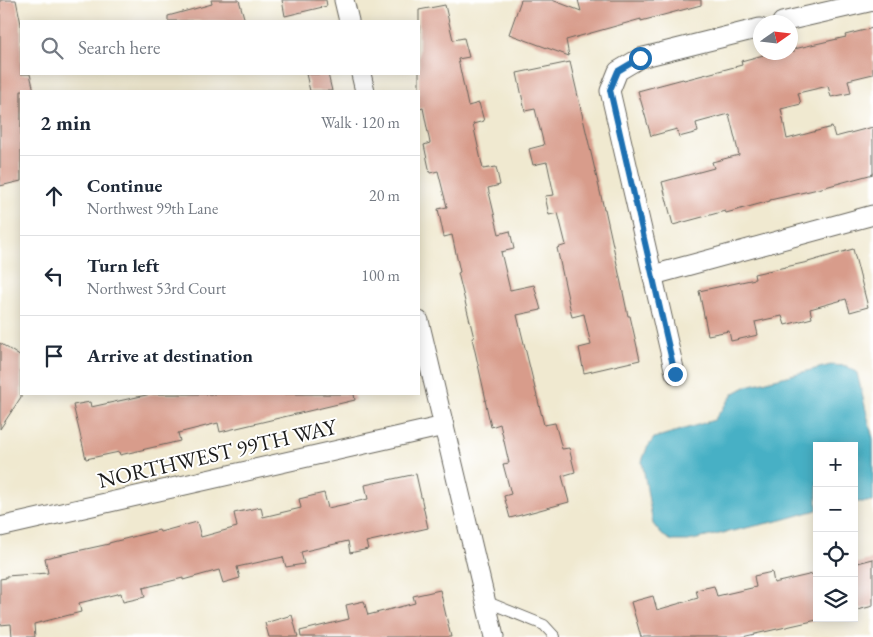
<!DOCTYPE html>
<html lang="en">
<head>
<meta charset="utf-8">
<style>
	body { margin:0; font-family:"EB Garamond",serif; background:#f6f6f7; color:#1f2937 }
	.controls { position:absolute; right:15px; bottom:15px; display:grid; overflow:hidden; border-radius:0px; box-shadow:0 2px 12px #0003 }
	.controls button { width:45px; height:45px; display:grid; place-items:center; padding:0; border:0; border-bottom:1px solid #e0e1e3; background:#fff; color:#1f2937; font:25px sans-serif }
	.compass { position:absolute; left:753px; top:15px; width:45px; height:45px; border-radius:50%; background:#fff; box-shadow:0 2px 12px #0003; rotate:76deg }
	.stop { position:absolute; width:15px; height:15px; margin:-11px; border:4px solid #1f6fb2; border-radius:50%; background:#fff }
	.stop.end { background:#1f6fb2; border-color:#fff; box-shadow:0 1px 5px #0008 }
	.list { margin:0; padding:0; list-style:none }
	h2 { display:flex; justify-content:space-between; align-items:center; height:65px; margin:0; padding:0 20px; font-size:21px }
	h2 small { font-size:16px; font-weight:400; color:#747a83 }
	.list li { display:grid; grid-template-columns:32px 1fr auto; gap:15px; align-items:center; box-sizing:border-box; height:80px; padding:0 20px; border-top:1px solid #e0e1e3 }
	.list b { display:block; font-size:19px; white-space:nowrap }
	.list p { margin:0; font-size:16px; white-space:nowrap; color:#747a83 }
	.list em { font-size:16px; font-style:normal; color:#747a83 }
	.icon { flex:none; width:28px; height:28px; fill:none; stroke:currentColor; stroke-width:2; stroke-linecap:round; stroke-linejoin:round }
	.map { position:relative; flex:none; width:873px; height:637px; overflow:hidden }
	.search { position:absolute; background:#fff; box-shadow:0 2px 12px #0003; left:20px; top:20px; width:400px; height:55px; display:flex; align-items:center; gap:12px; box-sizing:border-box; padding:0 18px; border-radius:0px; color:#747a83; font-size:19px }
	.panel { position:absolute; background:#fff; box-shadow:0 2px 12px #0003; left:20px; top:90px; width:400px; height:305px; border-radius:0px }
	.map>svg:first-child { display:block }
	.water { fill:#46b0c5; stroke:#316670 }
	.building { fill:#d89c8b }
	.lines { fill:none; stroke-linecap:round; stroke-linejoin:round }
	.service-casing { stroke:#66645b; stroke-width:12 }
	.minor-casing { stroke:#66645b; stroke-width:21 }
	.service { stroke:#fff; stroke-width:10 }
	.minor { stroke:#fff; stroke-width:19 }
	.route { stroke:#1f6fb2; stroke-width:6 }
	.labels { text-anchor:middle; stroke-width:4; stroke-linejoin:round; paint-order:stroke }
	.street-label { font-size:22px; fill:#1c1c1c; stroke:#fff }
</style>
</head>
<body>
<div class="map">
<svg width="873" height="637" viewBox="0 0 873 637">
	<rect width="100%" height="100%" fill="#fff"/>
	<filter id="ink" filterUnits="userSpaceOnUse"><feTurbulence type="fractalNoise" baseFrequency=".02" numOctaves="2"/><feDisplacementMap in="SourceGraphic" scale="10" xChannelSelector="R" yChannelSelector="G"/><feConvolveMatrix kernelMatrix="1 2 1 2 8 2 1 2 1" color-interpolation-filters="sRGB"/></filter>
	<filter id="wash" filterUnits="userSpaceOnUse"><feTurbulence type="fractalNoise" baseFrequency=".0096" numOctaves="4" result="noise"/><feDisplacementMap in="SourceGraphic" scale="20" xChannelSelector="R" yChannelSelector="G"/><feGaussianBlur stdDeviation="1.12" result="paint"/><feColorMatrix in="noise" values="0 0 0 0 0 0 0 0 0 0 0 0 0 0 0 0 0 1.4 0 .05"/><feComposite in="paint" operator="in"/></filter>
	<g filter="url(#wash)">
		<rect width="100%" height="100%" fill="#f0e9d0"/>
		<path class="water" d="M 831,365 L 847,366 L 857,373 L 873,439 L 873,502 L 854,502 L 854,446 L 817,446 L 817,510 L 782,520 L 688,541 L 672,541 L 662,535 L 653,524 L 642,461 L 647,448 L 654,438 L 714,420 L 734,393 L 747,386 Z"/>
		<g id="blocks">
			<g class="building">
				<path d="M 0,0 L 16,0 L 21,24 L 21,74 L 30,74 L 34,91 L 21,91 L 21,181 L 0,186 Z"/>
				<path d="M 211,0 L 239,0 L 245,21 L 168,21 L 168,16 L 212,4 Z"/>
				<path d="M 282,0 L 326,0 L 327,6 L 285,16 Z"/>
				<path d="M 521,0 L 552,0 L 581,11 L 578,0 L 701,0 L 701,5 L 641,21 L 641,19 L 566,40 L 569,56 L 509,34 Z"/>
				<path d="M 445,5 L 453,40 L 464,38 L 469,57 L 458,59 L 468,106 L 479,103 L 484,121 L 473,124 L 483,169 L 496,167 L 500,185 L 488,188 L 499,234 L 510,231 L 514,249 L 501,252 L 510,290 L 534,285 L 541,310 L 517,315 L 544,425 L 555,423 L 562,449 L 569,448 L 575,472 L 562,476 L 569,502 L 510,518 L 504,496 L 511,494 L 503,464 L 509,463 L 500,424 L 491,427 L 485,400 L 486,400 L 472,338 L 474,338 L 458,273 L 460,272 L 452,235 L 444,237 L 438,209 L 447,207 L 438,171 L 430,173 L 424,145 L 430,143 L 423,108 L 419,109 L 419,10 Z"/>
				<path d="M 873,28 L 873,74 L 848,80 L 851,93 L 831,97 L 828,86 L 798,93 L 801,104 L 781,109 L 787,139 L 832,127 L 835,137 L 873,127 L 873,174 L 818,189 L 770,200 L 770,201 L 726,213 L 725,211 L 673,225 L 662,182 L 714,168 L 712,162 L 739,155 L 729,114 L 696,123 L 698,132 L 679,137 L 677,129 L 651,136 L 638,91 L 683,79 L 684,80 L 742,65 L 741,61 L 775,52 L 794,52 L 794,49 L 846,37 L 845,35 Z"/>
				<path d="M 570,62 L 604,209 L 605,209 L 614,250 L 628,316 L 630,316 L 640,360 L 584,373 L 579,348 L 591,345 L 584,314 L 572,317 L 557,248 L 566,245 L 558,213 L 549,215 L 545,196 L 554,195 L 547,162 L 533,165 L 529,149 L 544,145 L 535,109 L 525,111 L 517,73 Z"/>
				<path d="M 306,74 L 328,74 L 332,91 L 310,91 Z"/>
				<path d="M 853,249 L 868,307 L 850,312 L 846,299 L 810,309 L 812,318 L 785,325 L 782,316 L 755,322 L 758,335 L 731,341 L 729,331 L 708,335 L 699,291 L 755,279 L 754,274 L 808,262 Z"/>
				<path d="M 0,343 L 21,357 L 21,397 L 0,429 Z"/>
				<path d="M 151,394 L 354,394 L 355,400 L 220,432 L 218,423 L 178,433 L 180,441 L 120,455 L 119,452 L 86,459 L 73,405 L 90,402 L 91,407 Z"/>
				<path d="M 416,474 L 428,528 L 366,542 L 368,549 L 350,553 L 348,541 L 301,552 L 304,564 L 286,567 L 283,557 L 237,567 L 240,578 L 223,583 L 219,570 L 183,580 L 183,578 L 143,588 L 145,597 L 123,602 L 121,593 L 79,603 L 81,612 L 34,624 L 35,637 L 12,637 L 11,624 L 0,625 L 0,579 L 6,578 L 6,576 L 48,573 L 45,558 L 109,544 L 109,543 L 159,530 L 160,532 L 197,522 L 201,537 L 237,527 L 234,513 L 261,507 L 263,517 L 301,508 L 299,499 L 324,493 L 328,508 L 368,499 L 365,485 Z"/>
				<path d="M 873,559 L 873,606 L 854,611 L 854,564 Z"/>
				<path d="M 772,572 L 774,583 L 817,573 L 817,620 L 742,637 L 641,637 L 631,602 L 653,596 L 657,610 L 698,598 L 696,590 L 714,586 L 717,596 L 756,587 L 754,576 Z"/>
				<path d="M 440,590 L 451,637 L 301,637 L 300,631 L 349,619 L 346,605 L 364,601 L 368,615 L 415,603 L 413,596 Z"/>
				<path d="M 292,615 L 298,637 L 269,637 L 265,623 Z"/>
			</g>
		</g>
	</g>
	<g filter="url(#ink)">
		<use href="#blocks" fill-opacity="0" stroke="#66645b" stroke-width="1"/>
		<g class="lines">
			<g class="service-casing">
				<path id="service" d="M 485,601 L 544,625 L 555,637"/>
			</g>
			<g class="minor-casing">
				<g id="minor">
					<path d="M 344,0 L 349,21"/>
					<path d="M 782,22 L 873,1"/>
					<path d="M 361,74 L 365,91"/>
					<path d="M 653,275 L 873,215"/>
					<path d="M 419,321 L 494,637"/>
					<path d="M 675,373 L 610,91 L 618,71 L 640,58 L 760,28"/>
					<path d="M 0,527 L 444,426"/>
				</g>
			</g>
			<use href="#service" class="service"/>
			<use href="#minor" class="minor"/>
		</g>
	</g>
	<g class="lines" filter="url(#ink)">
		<path class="route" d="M 640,58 L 618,71 L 610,90 L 675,374"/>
	</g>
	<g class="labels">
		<g class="street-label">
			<text transform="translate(217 453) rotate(-13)" y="8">NORTHWEST 99TH WAY</text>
		</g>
	</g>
</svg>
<div class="controls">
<button>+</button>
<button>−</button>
<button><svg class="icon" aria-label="locate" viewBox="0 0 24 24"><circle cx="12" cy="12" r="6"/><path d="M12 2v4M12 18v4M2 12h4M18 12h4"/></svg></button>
<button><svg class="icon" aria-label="layers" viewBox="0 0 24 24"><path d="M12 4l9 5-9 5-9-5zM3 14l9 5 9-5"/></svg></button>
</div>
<svg class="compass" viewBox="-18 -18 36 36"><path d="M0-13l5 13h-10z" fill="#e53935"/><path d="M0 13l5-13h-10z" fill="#747a83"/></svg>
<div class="stop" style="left:640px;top:58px"></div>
<div class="stop end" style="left:675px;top:374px"></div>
<div class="search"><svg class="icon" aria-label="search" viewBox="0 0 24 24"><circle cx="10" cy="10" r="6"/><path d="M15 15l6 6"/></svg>Search here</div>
<section class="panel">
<h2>2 min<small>Walk · 120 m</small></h2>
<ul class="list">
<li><svg class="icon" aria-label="ahead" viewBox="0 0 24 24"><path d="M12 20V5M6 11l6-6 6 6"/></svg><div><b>Continue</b><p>Northwest 99th Lane</p></div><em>20 m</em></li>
<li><svg class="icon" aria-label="left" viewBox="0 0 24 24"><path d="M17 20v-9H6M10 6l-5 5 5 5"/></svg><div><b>Turn left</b><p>Northwest 53rd Court</p></div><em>100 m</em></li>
<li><svg class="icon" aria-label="arrive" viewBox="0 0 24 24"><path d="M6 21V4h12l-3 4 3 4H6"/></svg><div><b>Arrive at destination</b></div></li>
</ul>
</section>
</div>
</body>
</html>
